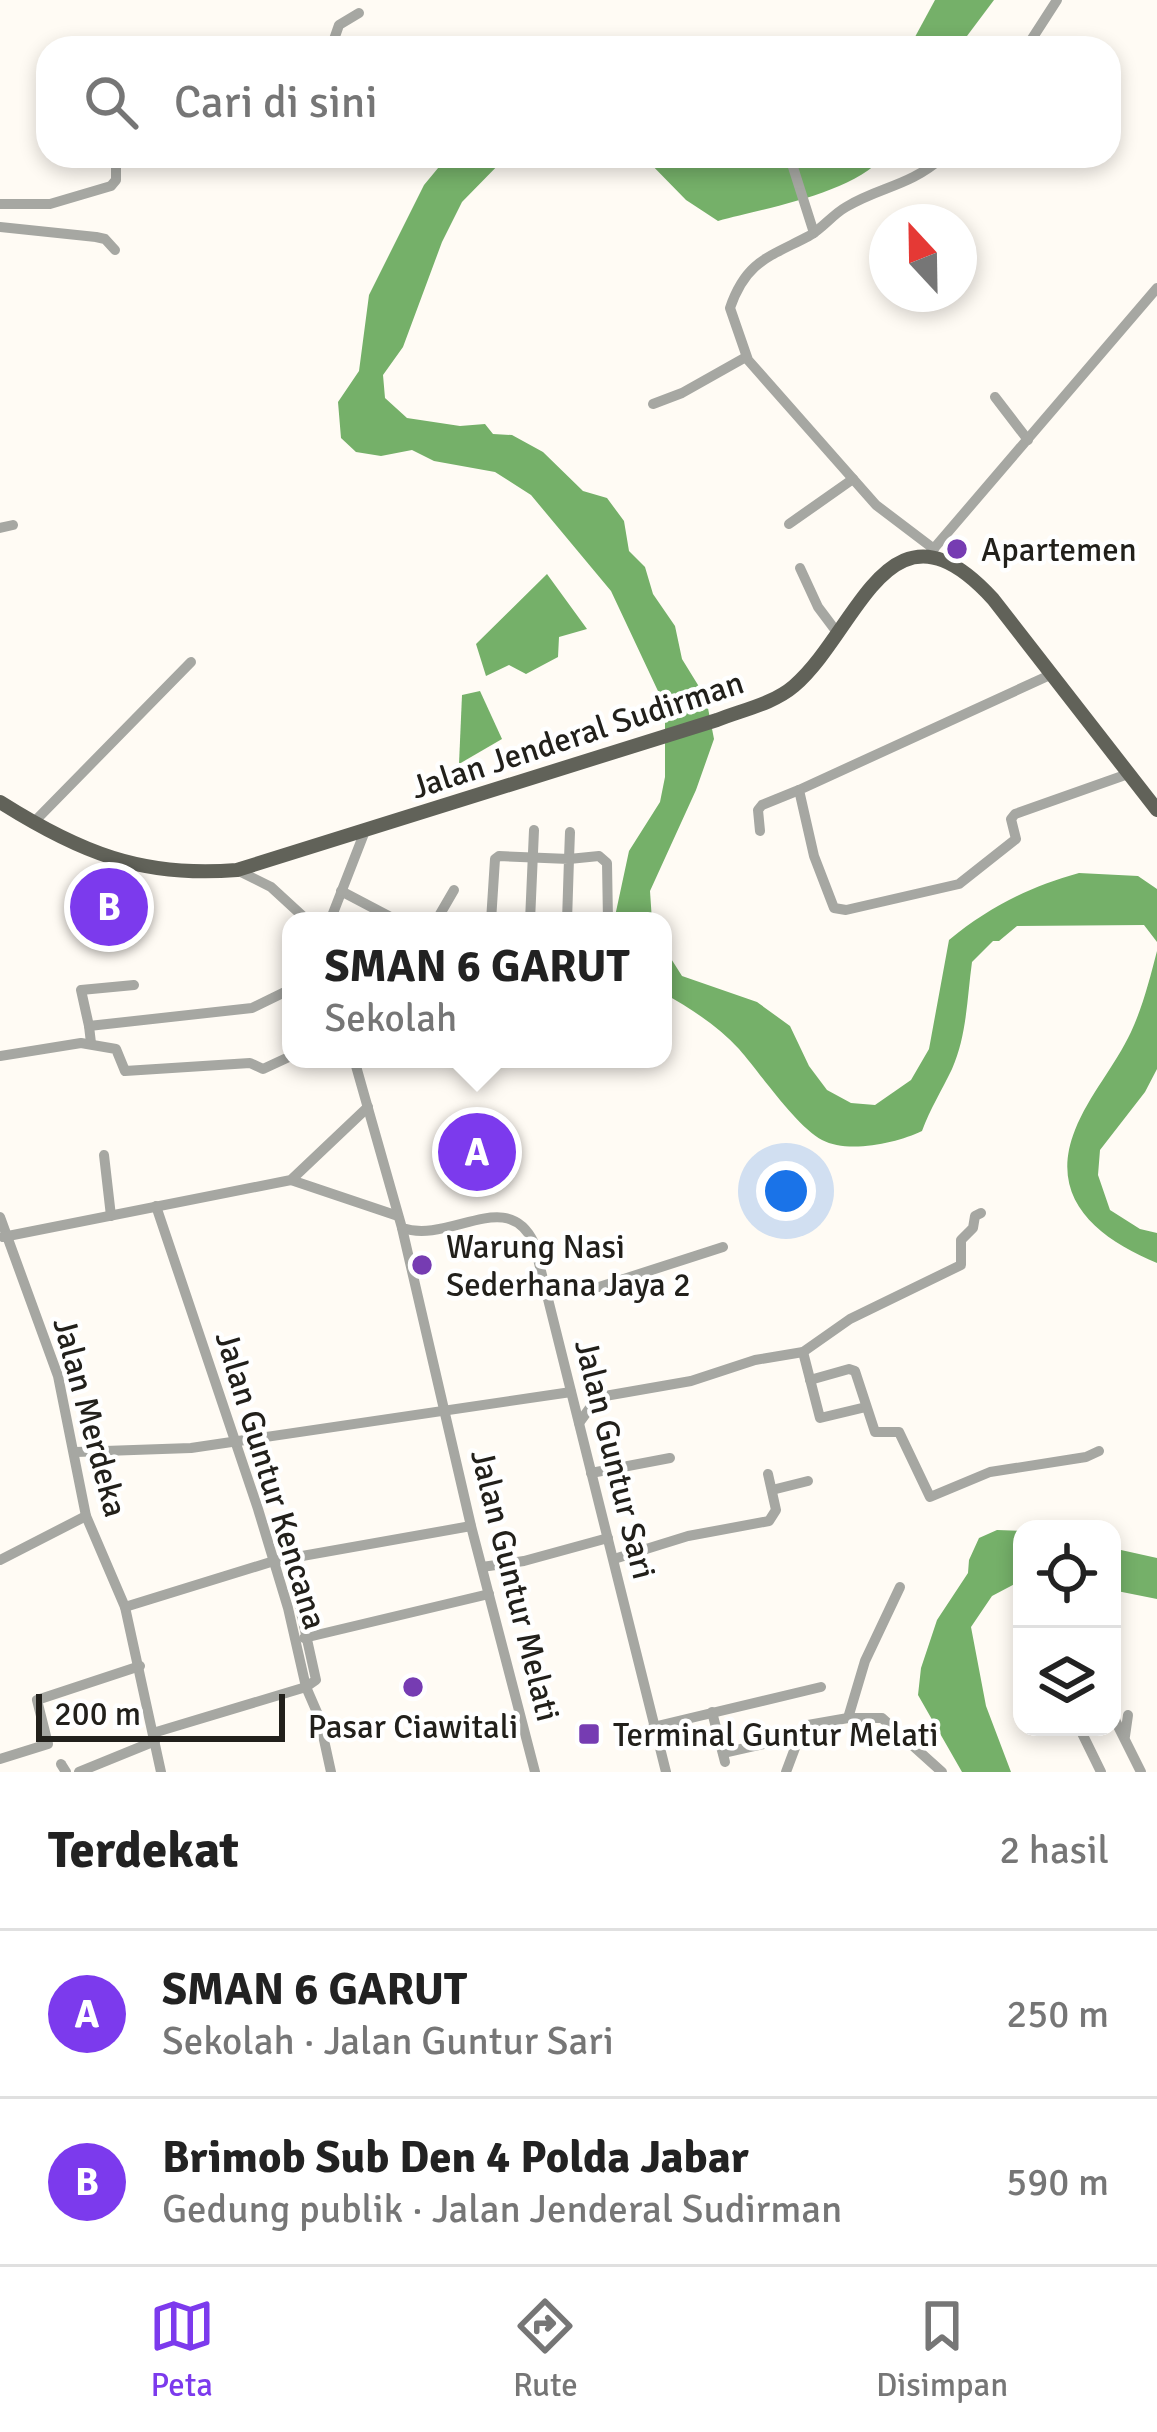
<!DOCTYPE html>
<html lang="id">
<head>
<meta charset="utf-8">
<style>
	body { margin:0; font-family:Signika,sans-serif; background:#f6f6f6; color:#222 }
	.controls { position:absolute; right:36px; bottom:36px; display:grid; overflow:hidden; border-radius:24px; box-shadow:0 6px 18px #0003 }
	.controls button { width:108px; height:108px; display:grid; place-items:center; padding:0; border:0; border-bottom:3px solid #e0e0e0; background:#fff; color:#222; font:60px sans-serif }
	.compass { position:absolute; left:869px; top:204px; width:108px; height:108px; border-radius:50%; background:#fff; box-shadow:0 6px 18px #0003; rotate:338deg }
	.scale { position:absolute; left:36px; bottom:30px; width:249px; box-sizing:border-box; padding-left:12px; border:6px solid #22201b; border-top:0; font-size:33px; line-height:42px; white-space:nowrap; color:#22201b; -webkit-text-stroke:9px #fff; paint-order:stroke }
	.you { position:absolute; left:786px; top:1191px; width:42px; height:42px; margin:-30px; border:9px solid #fff; border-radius:50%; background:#1a73e8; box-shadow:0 0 0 18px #1a73e833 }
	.badge { display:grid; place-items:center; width:78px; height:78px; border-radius:50%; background:#7c3aed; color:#fff; font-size:39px; font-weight:700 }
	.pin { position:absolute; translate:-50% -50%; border:6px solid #fff; box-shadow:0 3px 12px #0006 }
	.popup { position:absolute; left:282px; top:912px; width:390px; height:156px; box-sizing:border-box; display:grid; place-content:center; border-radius:24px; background:#fff; filter:drop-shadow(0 3px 9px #0005); font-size:39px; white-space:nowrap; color:#767676 }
	.popup b { font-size:45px; color:#222 }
	.popup::after { content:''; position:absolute; left:50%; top:100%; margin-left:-24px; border:24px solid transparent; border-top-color:#fff }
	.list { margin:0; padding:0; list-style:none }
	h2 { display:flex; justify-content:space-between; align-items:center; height:156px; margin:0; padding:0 48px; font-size:51px }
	h2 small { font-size:39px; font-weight:400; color:#767676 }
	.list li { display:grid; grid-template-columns:78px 1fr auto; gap:36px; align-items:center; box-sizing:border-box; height:168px; padding:0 48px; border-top:3px solid #e0e0e0 }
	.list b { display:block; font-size:45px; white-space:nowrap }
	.list p { margin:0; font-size:39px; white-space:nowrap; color:#767676 }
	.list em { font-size:39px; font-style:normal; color:#767676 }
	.icon { flex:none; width:66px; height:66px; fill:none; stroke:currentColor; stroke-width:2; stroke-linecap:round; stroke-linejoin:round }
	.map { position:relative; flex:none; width:1157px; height:1772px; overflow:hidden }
	.search { position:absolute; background:#fff; box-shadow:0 6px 18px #0003; left:36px; right:36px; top:36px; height:132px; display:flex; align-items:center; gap:30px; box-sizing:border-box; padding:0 42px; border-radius:36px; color:#767676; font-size:45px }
	.sheet { height:492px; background:#fff }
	nav { display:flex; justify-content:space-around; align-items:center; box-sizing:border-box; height:168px; border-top:3px solid #e0e0e0; background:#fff; font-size:33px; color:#767676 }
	nav a { display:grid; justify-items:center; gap:6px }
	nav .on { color:#7c3aed }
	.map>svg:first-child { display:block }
	.water { fill:#75b069 }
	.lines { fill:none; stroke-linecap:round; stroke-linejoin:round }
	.minor { stroke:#a6a7a2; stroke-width:10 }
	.major { stroke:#616259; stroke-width:14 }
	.poi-dot { fill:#763cb2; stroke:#fff; stroke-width:4.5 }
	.labels { text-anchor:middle; stroke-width:9; stroke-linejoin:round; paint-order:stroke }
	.poi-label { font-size:33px; fill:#22201b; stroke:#fff; text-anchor:start }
	.street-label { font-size:33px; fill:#22201b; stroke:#fff }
</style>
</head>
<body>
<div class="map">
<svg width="1157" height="1772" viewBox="0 0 1157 1772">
	<rect width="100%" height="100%" fill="#fffbf4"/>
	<g class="water">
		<path d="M 935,0 L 994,0 L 958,48 L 909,48 Z"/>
		<path d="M 448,156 L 507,156 L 462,202 L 442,242 L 403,347 L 383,375 L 385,398 L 407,418 L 460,426 L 485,424 L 493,434 L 512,435 L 543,452 L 583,491 L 607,498 L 624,521 L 629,551 L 645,567 L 653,594 L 675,626 L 682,659 L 706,698 L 714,739 L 696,790 L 650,891 L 652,921 L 614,921 L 629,851 L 660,802 L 665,777 L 665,706 L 611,591 L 531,495 L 495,472 L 434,461 L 412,450 L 381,456 L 356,452 L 341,438 L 338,402 L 359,371 L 369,295 L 424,185 Z"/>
		<path d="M 643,156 L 765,156 L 792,164 L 817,156 L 884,156 C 852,194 765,208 718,221 L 686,200 Z"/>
		<path d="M 547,574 L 587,629 L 559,637 L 558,657 L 526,674 L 509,665 L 486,676 L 476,644 Z"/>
		<path d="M 480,691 L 502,739 L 459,764 L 462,695 Z"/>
		<path d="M 1079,873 L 1138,876 L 1157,889 L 1157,942 L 1144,925 L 1017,926 L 999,941 L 993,941 L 972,962 C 967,998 967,1035 952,1069 C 942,1090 930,1109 922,1131 C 897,1143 848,1154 822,1140 C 796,1126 760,1073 739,1049 C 718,1026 690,1008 663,993 L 663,946 L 682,976 L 757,1002 L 790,1026 L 809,1066 L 827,1090 L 851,1103 L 875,1105 L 911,1080 L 929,1049 L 949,940 C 989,907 1029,887 1079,873 Z"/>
		<path d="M 1157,951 L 1157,1069 L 1145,1092 L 1100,1150 L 1098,1175 L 1110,1210 L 1140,1229 L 1157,1233 L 1157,1263 C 1100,1239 1047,1200 1075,1130 C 1089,1095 1115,1066 1131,1032 C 1143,1006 1150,978 1157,951 Z"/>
		<path d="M 997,1530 L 1022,1531 L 1022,1580 L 992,1596 L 971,1627 L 986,1706 L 1011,1772 L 962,1772 L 918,1695 L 921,1668 L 937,1620 L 968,1573 L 969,1560 L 979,1538 Z"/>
		<path d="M 1112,1548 L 1157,1558 L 1157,1599 L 1112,1590 Z"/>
	</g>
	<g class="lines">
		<g class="minor">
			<path d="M 331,48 L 339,25 L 359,13"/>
			<path d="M 1026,48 L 1057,0"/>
			<path d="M 792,164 L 814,233"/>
			<path d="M 0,204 L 50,204 L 111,186 L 116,180 L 116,156"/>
			<path d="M 0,227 L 96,237 L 105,239 L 115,250"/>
			<path d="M 995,397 L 1028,440"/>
			<path d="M 653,404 L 682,393 L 746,357"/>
			<path d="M 789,524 L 853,479"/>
			<path d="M 0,528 L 13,525"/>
			<path d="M 934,549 L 876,505 L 748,360 L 730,308 C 746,261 769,257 809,236 C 823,228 832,215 846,207 C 881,186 909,187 944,156"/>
			<path d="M 930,553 L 1157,288"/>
			<path d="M 800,568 L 818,607 L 836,631"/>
			<path d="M 1050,675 L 799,790 L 814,856 L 834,908 L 846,910 L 959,884 L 1016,839 L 1011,819 L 1015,814 L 1128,774"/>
			<path d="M 34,822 L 191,662"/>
			<path d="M 760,831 L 758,810 L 762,805 L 799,790"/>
			<path d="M 570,832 L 569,859 L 599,856 L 607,863 L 608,921"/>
			<path d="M 237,870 L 271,887 L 308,921"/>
			<path d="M 341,891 L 398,921"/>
			<path d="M 330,921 L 365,831"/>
			<path d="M 436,921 L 454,890"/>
			<path d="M 491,921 L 495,859 L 499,856 L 569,859 L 567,921"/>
			<path d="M 530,921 L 534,830"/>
			<path d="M 89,1026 L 81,990 L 134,985"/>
			<path d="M 91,1043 L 89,1026 L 252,1008 L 291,989"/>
			<path d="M 0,1056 L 81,1043 L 116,1049 L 125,1071 L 250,1063 L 263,1069 L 291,1056"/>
			<path d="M 354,1059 L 402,1228 C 451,1244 507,1186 534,1243 L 666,1772"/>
			<path d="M 104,1155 L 111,1216"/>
			<path d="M 291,1180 L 398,1216"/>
			<path d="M 156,1206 L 258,1509 L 288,1608 L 306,1687 L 319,1717 L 331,1772"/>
			<path d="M 0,1217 L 58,1376 L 86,1516 L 125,1607 L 161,1772"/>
			<path d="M 402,1228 L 471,1526 L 535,1772"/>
			<path d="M 3,1237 L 291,1180 L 368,1107"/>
			<path d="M 547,1290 L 599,1287 L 723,1247"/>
			<path d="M 803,1352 L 820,1418 L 866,1407"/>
			<path d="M 810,1380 L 849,1369 L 855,1371 L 875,1432 L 899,1432 L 930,1497 L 990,1472 L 1086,1457 L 1099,1451"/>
			<path d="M 579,1423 L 592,1405 L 605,1396 L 691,1381 L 755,1360 L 803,1352 L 850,1319 L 961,1265 L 961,1240 L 973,1228 L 975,1216 L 981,1213"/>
			<path d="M 76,1452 L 191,1448 L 571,1392"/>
			<path d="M 591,1473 L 670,1458"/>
			<path d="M 772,1490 L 808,1481"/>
			<path d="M 614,1559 L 688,1536 L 769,1521 L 776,1510 L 768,1474"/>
			<path d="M 0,1560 L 86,1516"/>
			<path d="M 482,1567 L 524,1561 L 608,1538"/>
			<path d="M 125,1607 L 274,1561 L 471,1526"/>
			<path d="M 304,1638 L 489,1594"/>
			<path d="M 712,1712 L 725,1762"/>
			<path d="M 1112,1714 L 1141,1772"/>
			<path d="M 848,1718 L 865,1661 L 900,1587"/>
			<path d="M 653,1727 L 821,1687"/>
			<path d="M 1079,1727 L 1101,1772"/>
			<path d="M 153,1733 L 306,1687 L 316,1680 L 289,1558"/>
			<path d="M 1125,1736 L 1128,1715"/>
			<path d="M 723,1753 L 773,1742 L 796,1745"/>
			<path d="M 0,1759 L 48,1744 L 37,1700 L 140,1666"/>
			<path d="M 61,1764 L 66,1772"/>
			<path d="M 79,1772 L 155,1741"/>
			<path d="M 786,1772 L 801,1732 L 808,1725 L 848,1718 L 882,1718 L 942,1772"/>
		</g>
		<path class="major" d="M 0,802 C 79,852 142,878 237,870 L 717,720 C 742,710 773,704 794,686 C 859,630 889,485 993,599 L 1157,810"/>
	</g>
	<g class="poi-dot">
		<circle cx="957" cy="549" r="12"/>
		<circle cx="422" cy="1265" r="12"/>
		<circle cx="413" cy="1687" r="12"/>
		<rect x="577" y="1722" width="24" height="24" rx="6"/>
	</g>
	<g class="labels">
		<g class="poi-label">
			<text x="981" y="561">Apartemen</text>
			<text x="446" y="1258">Warung Nasi<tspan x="446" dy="38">Sederhana Jaya 2</tspan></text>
			<text x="413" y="1738" text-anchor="middle">Pasar Ciawitali</text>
			<text x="613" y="1746">Terminal Guntur Melati</text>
		</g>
		<g class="street-label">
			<text transform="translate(577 734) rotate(-18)" y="12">Jalan Jenderal Sudirman</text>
			<text transform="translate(91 1417) rotate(75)" y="12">Jalan Merdeka</text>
			<text transform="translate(616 1459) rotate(76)" y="12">Jalan Guntur Sari</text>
			<text transform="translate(272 1480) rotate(73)" y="12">Jalan Guntur Kencana</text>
			<text transform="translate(516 1585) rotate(76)" y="12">Jalan Guntur Melati</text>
		</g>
	</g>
</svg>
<div class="controls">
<button><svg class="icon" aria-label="locate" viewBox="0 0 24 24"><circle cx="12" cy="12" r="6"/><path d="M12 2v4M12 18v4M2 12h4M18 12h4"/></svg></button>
<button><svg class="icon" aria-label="layers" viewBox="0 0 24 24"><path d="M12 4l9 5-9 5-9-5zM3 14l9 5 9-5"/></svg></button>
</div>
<svg class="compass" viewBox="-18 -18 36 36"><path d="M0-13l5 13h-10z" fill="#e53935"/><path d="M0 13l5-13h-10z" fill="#767676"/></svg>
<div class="scale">200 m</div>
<div class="you"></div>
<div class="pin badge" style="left:477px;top:1152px">A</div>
<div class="popup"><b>SMAN 6 GARUT</b>Sekolah</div>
<div class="pin badge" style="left:109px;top:907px">B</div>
<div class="search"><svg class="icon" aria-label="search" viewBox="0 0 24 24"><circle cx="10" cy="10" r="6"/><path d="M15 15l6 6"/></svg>Cari di sini</div>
</div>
<section class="sheet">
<h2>Terdekat<small>2 hasil</small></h2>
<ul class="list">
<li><span class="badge">A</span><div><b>SMAN 6 GARUT</b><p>Sekolah · Jalan Guntur Sari</p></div><em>250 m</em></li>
<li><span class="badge">B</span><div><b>Brimob Sub Den 4 Polda Jabar</b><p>Gedung publik · Jalan Jenderal Sudirman</p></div><em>590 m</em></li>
</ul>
</section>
<nav>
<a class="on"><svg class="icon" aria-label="map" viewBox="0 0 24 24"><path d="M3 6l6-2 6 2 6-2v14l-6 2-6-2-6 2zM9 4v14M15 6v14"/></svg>Peta</a>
<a><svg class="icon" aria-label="directions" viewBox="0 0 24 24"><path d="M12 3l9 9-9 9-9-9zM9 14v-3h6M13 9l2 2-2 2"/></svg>Rute</a>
<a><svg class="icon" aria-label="saved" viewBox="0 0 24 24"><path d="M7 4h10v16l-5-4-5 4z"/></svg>Disimpan</a>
</nav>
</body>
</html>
